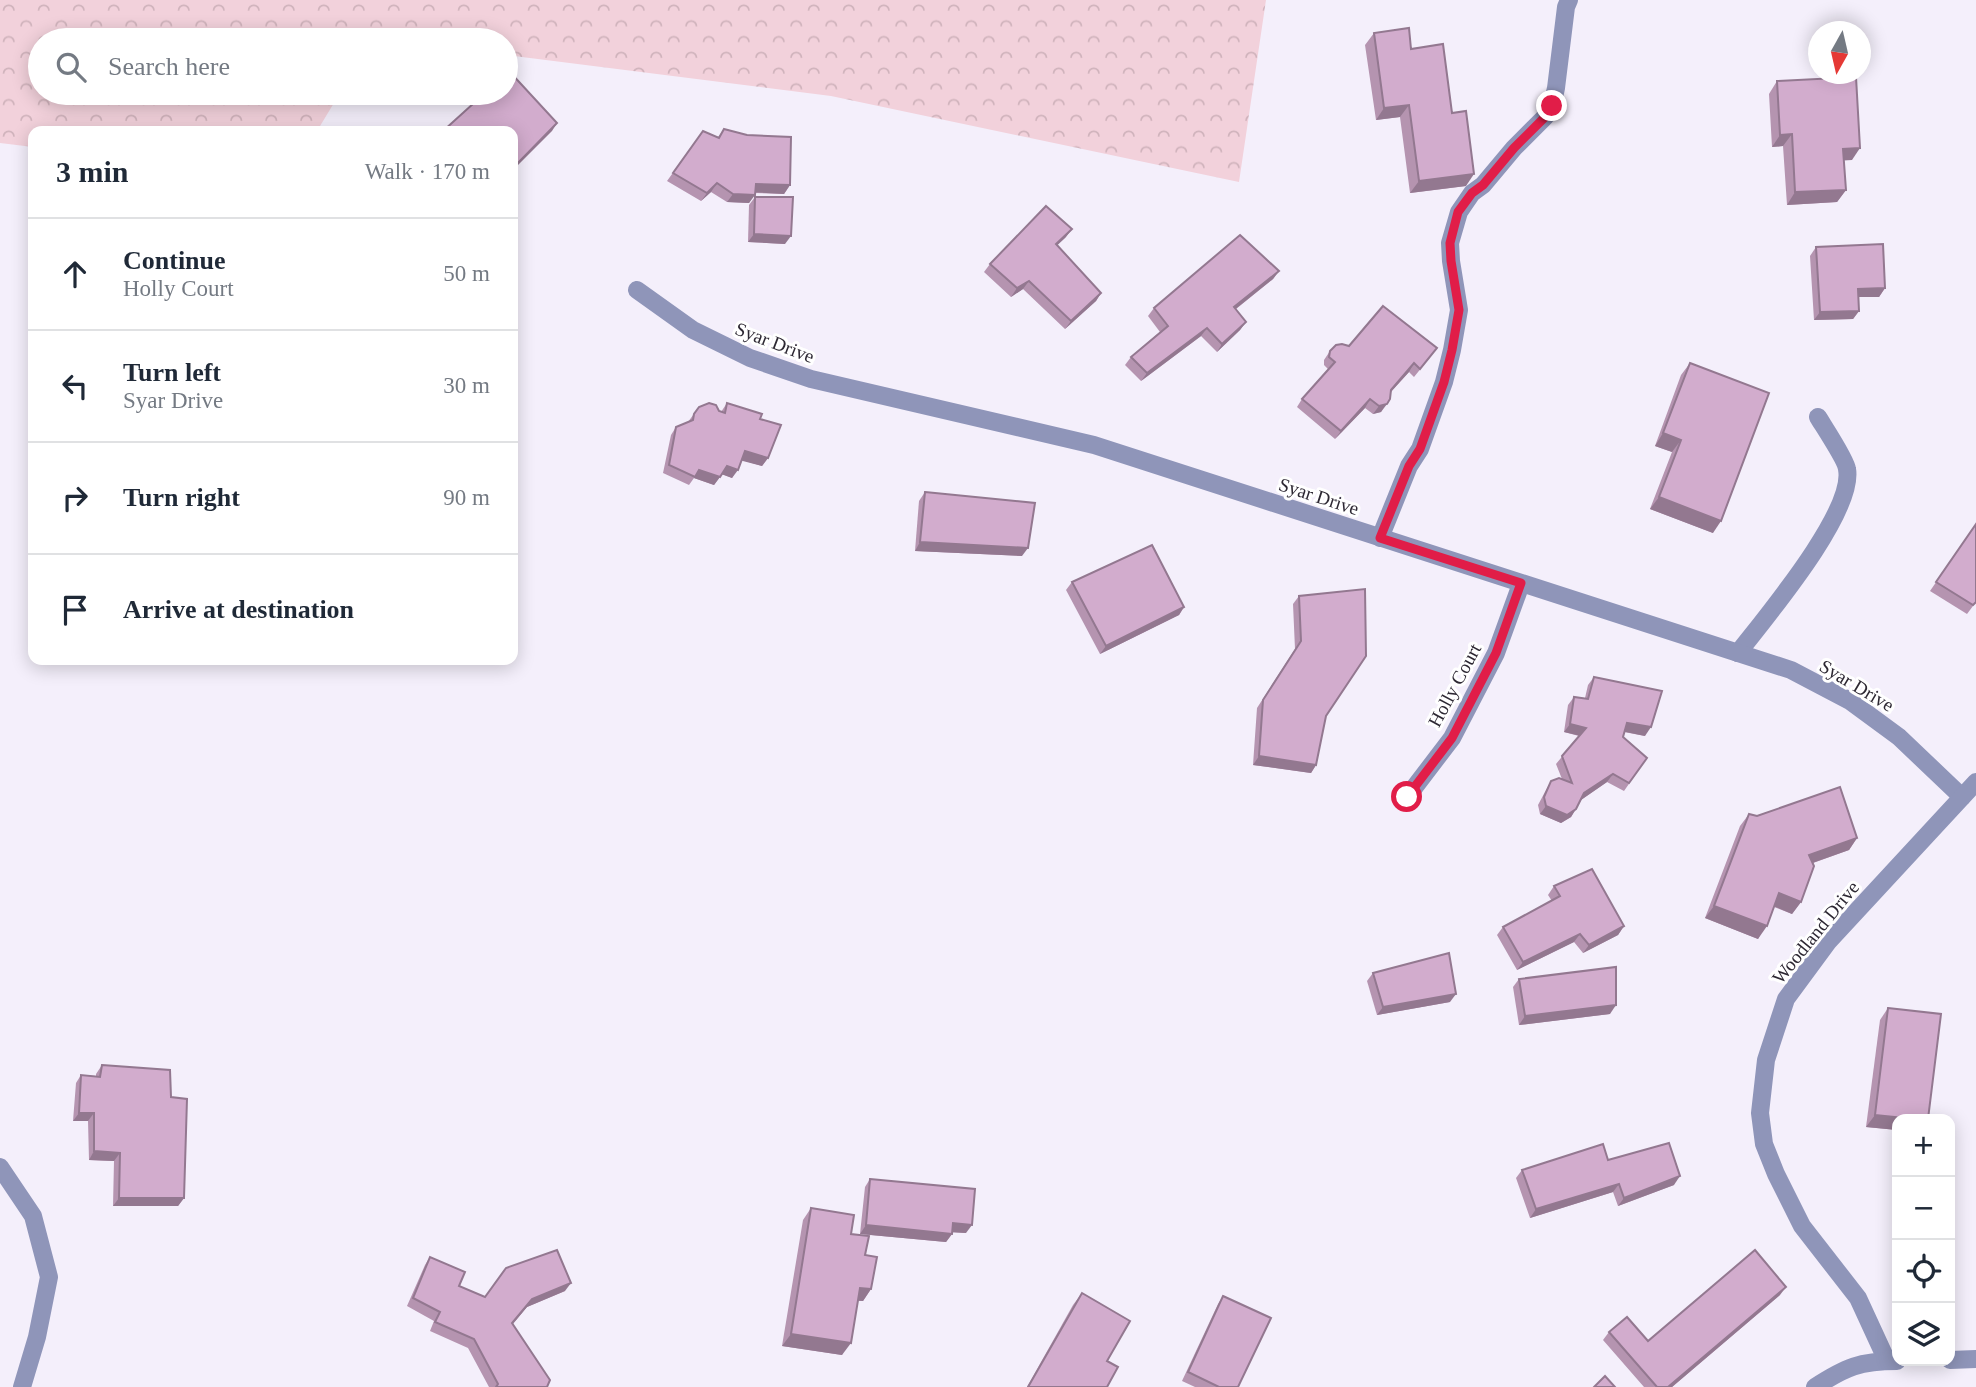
<!DOCTYPE html>
<html lang="en">
<head>
<meta charset="utf-8">
<style>
	body { margin:0; font-family:"Times New Roman",serif; background:#f6f6f7; color:#1f2937 }
	.controls { position:absolute; right:21px; bottom:21px; display:grid; overflow:hidden; border-radius:14px; box-shadow:0 4px 18px #0003 }
	.controls button { width:63px; height:63px; display:grid; place-items:center; padding:0; border:0; border-bottom:2px solid #e0e1e3; background:#fff; color:#1f2937; font:35px sans-serif }
	.compass { position:absolute; left:1808px; top:21px; width:63px; height:63px; border-radius:50%; background:#fff; box-shadow:0 4px 18px #0003; rotate:188deg }
	.stop { position:absolute; width:21px; height:21px; margin:-16px; border:5px solid #e11d48; border-radius:50%; background:#fff }
	.stop.end { background:#e11d48; border-color:#fff; box-shadow:0 2px 7px #0008 }
	.list { margin:0; padding:0; list-style:none }
	h2 { display:flex; justify-content:space-between; align-items:center; height:91px; margin:0; padding:0 28px; font-size:30px }
	h2 small { font-size:23px; font-weight:400; color:#747a83 }
	.list li { display:grid; grid-template-columns:46px 1fr auto; gap:21px; align-items:center; box-sizing:border-box; height:112px; padding:0 28px; border-top:2px solid #e0e1e3 }
	.list b { display:block; font-size:26px; white-space:nowrap }
	.list p { margin:0; font-size:23px; white-space:nowrap; color:#747a83 }
	.list em { font-size:23px; font-style:normal; color:#747a83 }
	.icon { flex:none; width:38px; height:38px; fill:none; stroke:currentColor; stroke-width:2; stroke-linecap:round; stroke-linejoin:round }
	.map { position:relative; flex:none; width:1976px; height:1387px; overflow:hidden }
	.search { position:absolute; background:#fff; box-shadow:0 4px 18px #0003; left:28px; top:28px; width:490px; height:77px; display:flex; align-items:center; gap:18px; box-sizing:border-box; padding:0 24px; border-radius:38px; color:#747a83; font-size:26px }
	.panel { position:absolute; background:#fff; box-shadow:0 4px 18px #0003; left:28px; top:126px; width:490px; height:539px; border-radius:14px }
	.map>svg:first-child { display:block }
	.forest { fill:url(#forest-crowns) }
	.lines { fill:none; stroke-linecap:round; stroke-linejoin:round }
	.lane { stroke:#8f95b9; stroke-width:18 }
	.street { stroke:#8f95b9; stroke-width:18 }
	.wall { fill:#b594b0 }
	.shaded-wall { fill:#937890 }
	.building { fill:#d2accd; stroke:#937890; stroke-width:2 }
	.route { stroke:#e11d48; stroke-width:9 }
	.labels { text-anchor:middle; stroke-width:6; stroke-linejoin:round; paint-order:stroke }
	.street-label { font-size:19px; fill:#2d2833; stroke:#fff }
</style>
</head>
<body>
<div class="map">
<svg width="1976" height="1387" viewBox="0 0 1976 1387">
	<defs>
		<pattern id="forest-crowns" width="20" height="18" patternUnits="userSpaceOnUse" patternTransform="scale(1.75)"><rect width="20" height="18" fill="#f2d1db"/><path d="M2 6a3 3 0 1 1 6 0M12 15a3 3 0 1 1 6 0" fill="none" stroke="#d0b3bc"/></pattern>
	</defs>
	<rect width="100%" height="100%" fill="#f4effb"/>
	<path class="forest" d="M 0,0 L 1266,0 L 1239,182 L 831,96 L 506,55 L 506,40 L 392,40 L 373,38 L 371,40 L 40,40 L 40,93 L 340,93 L 317,131 L 33,131 L 33,147 L 0,143 Z"/>
	<g class="lines">
		<g class="lane">
			<path d="M 1380,538 L 1409,466 L 1420,449 L 1444,382 L 1452,350 L 1459,310 L 1451,261 L 1450,243 L 1459,212 L 1472,193 L 1483,185 L 1514,148 L 1545,117 L 1552,106 L 1556,88 L 1566,7 L 1569,0"/>
			<path d="M 1738,653 C 1765,618 1855,512 1847,469 C 1846,460 1824,427 1818,417"/>
		</g>
		<g class="street">
			<path d="M 637,290 L 693,330 L 750,358 L 811,379 L 1094,445 L 1791,670 L 1850,701 L 1899,737 L 1962,797"/>
			<path d="M 1407,797 L 1452,738 L 1496,653 L 1521,584"/>
			<path d="M 0,1167 L 33,1216 L 49,1277 L 37,1337 L 22,1387"/>
			<path d="M 1950,1360 L 1976,1359"/>
			<path d="M 1887,1361 L 1858,1298 L 1802,1226 L 1776,1174 L 1764,1144 L 1760,1113 L 1766,1060 L 1786,999 L 1828,942 L 1976,782"/>
			<path d="M 1815,1387 C 1846,1367 1860,1361 1897,1361"/>
		</g>
	</g>
	<g class="wall">
		<path d="M 1374,33 L 1452,113 L 1466,186 L 1410,193 L 1400,117 L 1376,120 L 1365,45 Z"/>
		<path d="M 1777,81 L 1852,160 L 1844,160 L 1846,190 L 1837,202 L 1787,205 L 1783,146 L 1772,147 L 1769,94 Z"/>
		<path d="M 724,129 L 790,185 L 784,194 L 755,193 L 749,203 L 727,202 L 711,192 L 701,201 L 667,181 L 703,131 L 718,137 Z"/>
		<path d="M 755,197 L 785,244 L 748,242 L 749,205 Z"/>
		<path d="M 1066,237 L 1057,245 L 1101,293 L 1096,301 L 1065,329 L 1023,289 L 1011,297 L 984,272 L 990,264 Z"/>
		<path d="M 1816,247 L 1885,288 L 1879,297 L 1858,297 L 1859,311 L 1853,319 L 1814,320 L 1810,256 Z"/>
		<path d="M 1279,271 L 1273,279 L 1236,309 L 1246,322 L 1240,330 L 1217,352 L 1201,336 L 1141,381 L 1125,365 L 1131,357 L 1160,332 L 1148,316 L 1154,308 Z"/>
		<path d="M 1349,346 L 1431,356 L 1414,377 L 1409,372 L 1391,392 L 1381,412 L 1373,414 L 1365,408 L 1335,439 L 1297,407 L 1302,399 L 1329,370 L 1324,365 L 1324,360 L 1330,351 Z"/>
		<path d="M 1690,363 L 1713,533 L 1650,509 L 1672,452 L 1655,446 L 1681,375 Z"/>
		<path d="M 727,403 L 760,419 L 768,458 L 762,466 L 742,460 L 732,478 L 722,474 L 714,485 L 694,478 L 689,485 L 663,473 L 671,435 L 676,427 L 688,422 L 699,407 L 721,412 Z"/>
		<path d="M 925,492 L 1022,556 L 915,551 L 919,501 Z"/>
		<path d="M 1976,524 L 1976,602 L 1967,614 L 1930,591 Z"/>
		<path d="M 1072,582 L 1184,607 L 1179,615 L 1100,654 L 1066,590 Z"/>
		<path d="M 1299,596 L 1316,765 L 1311,773 L 1253,765 L 1257,708 L 1295,649 L 1293,604 Z"/>
		<path d="M 1594,677 L 1645,736 L 1624,732 L 1623,737 L 1647,758 L 1624,791 L 1607,782 L 1581,800 L 1571,817 L 1561,823 L 1540,814 L 1538,805 L 1546,790 L 1551,781 L 1562,779 L 1556,764 L 1579,736 L 1564,732 L 1568,705 L 1574,697 L 1585,698 L 1588,685 Z"/>
		<path d="M 1749,814 L 1757,816 L 1857,838 L 1849,850 L 1813,863 L 1801,902 L 1792,914 L 1774,907 L 1758,939 L 1705,918 L 1740,826 Z"/>
		<path d="M 1554,886 L 1624,926 L 1618,935 L 1583,953 L 1574,942 L 1517,970 L 1497,935 L 1503,927 L 1552,901 L 1548,895 Z"/>
		<path d="M 1373,973 L 1450,1002 L 1377,1015 L 1367,981 Z"/>
		<path d="M 1519,979 L 1610,1014 L 1519,1025 L 1513,987 Z"/>
		<path d="M 1888,1008 L 1897,1119 L 1897,1130 L 1866,1127 L 1880,1020 Z"/>
		<path d="M 102,1065 L 171,1097 L 184,1198 L 178,1206 L 113,1206 L 114,1161 L 89,1160 L 88,1121 L 73,1121 L 76,1083 L 81,1075 L 96,1076 L 96,1074 Z"/>
		<path d="M 1608,1160 L 1674,1185 L 1618,1206 L 1613,1192 L 1530,1218 L 1516,1178 L 1522,1170 Z"/>
		<path d="M 870,1179 L 966,1233 L 952,1232 L 952,1234 L 946,1242 L 860,1234 L 865,1187 Z"/>
		<path d="M 811,1208 L 851,1234 L 865,1255 L 871,1289 L 863,1301 L 858,1301 L 842,1355 L 782,1346 L 803,1220 Z"/>
		<path d="M 430,1257 L 459,1286 L 485,1297 L 565,1291 L 527,1307 L 513,1324 L 547,1387 L 489,1387 L 468,1348 L 430,1331 L 434,1321 L 407,1306 L 425,1265 Z"/>
		<path d="M 1082,1293 L 1107,1361 L 1107,1387 L 1027,1387 L 1073,1305 Z"/>
		<path d="M 1780,1295 L 1672,1387 L 1644,1387 L 1603,1340 L 1609,1332 L 1648,1341 Z"/>
		<path d="M 1223,1296 L 1238,1387 L 1195,1387 L 1182,1381 L 1218,1304 Z"/>
	</g>
	<g class="shaded-wall">
		<path d="M 1409,105 L 1400,117 L 1376,120 L 1384,108 Z"/>
		<path d="M 557,123 L 552,131 L 513,170 L 513,168 Z"/>
		<path d="M 1792,134 L 1783,146 L 1772,147 L 1780,135 Z"/>
		<path d="M 1860,148 L 1852,160 L 1835,161 L 1843,149 Z"/>
		<path d="M 1474,174 L 1466,186 L 1410,193 L 1419,181 Z"/>
		<path d="M 717,183 L 711,192 L 701,201 L 707,193 Z"/>
		<path d="M 756,184 L 790,185 L 784,194 L 750,192 Z"/>
		<path d="M 1846,190 L 1837,202 L 1787,205 L 1795,192 Z"/>
		<path d="M 733,194 L 755,195 L 749,203 L 727,202 Z"/>
		<path d="M 1072,229 L 1066,237 L 1050,252 L 1056,244 Z"/>
		<path d="M 754,234 L 791,236 L 785,244 L 748,242 Z"/>
		<path d="M 1279,271 L 1273,279 L 1228,315 L 1234,307 Z"/>
		<path d="M 1029,281 L 1023,289 L 1011,297 L 1017,288 Z"/>
		<path d="M 1885,288 L 1879,297 L 1852,297 L 1858,289 Z"/>
		<path d="M 1101,293 L 1096,301 L 1065,329 L 1071,321 Z"/>
		<path d="M 1859,311 L 1853,319 L 1814,320 L 1820,312 Z"/>
		<path d="M 1246,322 L 1240,330 L 1217,352 L 1222,344 Z"/>
		<path d="M 1207,328 L 1201,336 L 1141,381 L 1147,373 Z"/>
		<path d="M 1414,363 L 1409,372 L 1385,398 L 1391,390 Z"/>
		<path d="M 1370,399 L 1365,408 L 1335,439 L 1341,431 Z"/>
		<path d="M 1387,404 L 1381,412 L 1373,414 L 1379,406 Z"/>
		<path d="M 1663,433 L 1681,440 L 1672,452 L 1655,446 Z"/>
		<path d="M 745,451 L 768,458 L 762,466 L 739,460 Z"/>
		<path d="M 727,466 L 738,470 L 732,478 L 721,474 Z"/>
		<path d="M 699,470 L 720,477 L 714,485 L 694,478 Z"/>
		<path d="M 1659,497 L 1721,521 L 1713,533 L 1650,509 Z"/>
		<path d="M 920,542 L 1028,548 L 1022,556 L 915,551 Z"/>
		<path d="M 1184,607 L 1179,615 L 1100,654 L 1106,646 Z"/>
		<path d="M 1627,723 L 1651,727 L 1645,736 L 1621,731 Z"/>
		<path d="M 1570,724 L 1586,728 L 1581,736 L 1564,732 Z"/>
		<path d="M 1259,756 L 1316,765 L 1311,773 L 1253,765 Z"/>
		<path d="M 1613,774 L 1607,782 L 1578,802 L 1584,793 Z"/>
		<path d="M 1546,806 L 1576,809 L 1571,817 L 1561,823 L 1540,814 Z"/>
		<path d="M 1857,838 L 1849,850 L 1801,867 L 1809,855 Z"/>
		<path d="M 1779,893 L 1801,902 L 1792,914 L 1771,905 Z"/>
		<path d="M 1714,906 L 1767,926 L 1758,939 L 1705,918 Z"/>
		<path d="M 1624,926 L 1618,935 L 1583,953 L 1589,945 Z"/>
		<path d="M 1580,934 L 1574,942 L 1517,970 L 1523,962 Z"/>
		<path d="M 1456,994 L 1450,1002 L 1377,1015 L 1383,1007 Z"/>
		<path d="M 1616,1005 L 1610,1014 L 1519,1025 L 1525,1016 Z"/>
		<path d="M 79,1113 L 94,1113 L 88,1121 L 73,1121 Z"/>
		<path d="M 1875,1115 L 1914,1119 L 1897,1119 L 1897,1130 L 1866,1127 Z"/>
		<path d="M 94,1151 L 120,1153 L 114,1161 L 89,1160 Z"/>
		<path d="M 1680,1176 L 1674,1185 L 1618,1206 L 1624,1198 Z"/>
		<path d="M 1619,1184 L 1613,1192 L 1530,1218 L 1536,1209 Z"/>
		<path d="M 119,1198 L 184,1198 L 178,1206 L 113,1206 Z"/>
		<path d="M 953,1223 L 972,1225 L 966,1233 L 947,1232 Z"/>
		<path d="M 866,1225 L 952,1234 L 946,1242 L 860,1234 Z"/>
		<path d="M 571,1283 L 565,1291 L 527,1307 L 506,1332 L 532,1299 Z"/>
		<path d="M 1786,1287 L 1780,1295 L 1672,1387 L 1668,1387 Z"/>
		<path d="M 860,1288 L 871,1289 L 863,1301 L 851,1300 Z"/>
		<path d="M 791,1334 L 851,1343 L 842,1355 L 782,1346 Z"/>
	</g>
	<g class="building">
		<path d="M 1409,28 L 1411,49 L 1443,44 L 1452,113 L 1466,111 L 1474,174 L 1419,181 L 1409,105 L 1384,108 L 1374,33 Z"/>
		<path d="M 509,71 L 557,123 L 513,168 L 513,131 L 443,131 L 485,93 L 506,93 L 506,74 Z"/>
		<path d="M 1856,77 L 1860,148 L 1843,149 L 1846,190 L 1795,192 L 1792,134 L 1780,135 L 1777,81 Z"/>
		<path d="M 724,129 L 747,135 L 791,137 L 790,185 L 756,184 L 755,195 L 733,194 L 717,183 L 707,193 L 673,173 L 703,131 L 719,138 Z"/>
		<path d="M 755,197 L 793,197 L 791,236 L 754,234 Z"/>
		<path d="M 1046,206 L 1072,229 L 1056,244 L 1101,293 L 1071,321 L 1029,281 L 1017,288 L 990,264 Z"/>
		<path d="M 1240,235 L 1279,271 L 1234,307 L 1246,322 L 1222,344 L 1207,328 L 1147,373 L 1131,357 L 1168,326 L 1154,308 Z"/>
		<path d="M 1883,244 L 1885,288 L 1858,289 L 1859,311 L 1820,312 L 1816,247 Z"/>
		<path d="M 1383,306 L 1437,348 L 1420,369 L 1414,363 L 1391,390 L 1390,399 L 1387,404 L 1379,406 L 1370,399 L 1341,431 L 1302,399 L 1335,362 L 1329,357 L 1330,351 L 1336,345 L 1342,344 L 1349,346 Z"/>
		<path d="M 1690,363 L 1769,393 L 1721,521 L 1659,497 L 1681,440 L 1663,433 Z"/>
		<path d="M 709,403 L 716,405 L 719,411 L 725,413 L 727,403 L 762,414 L 760,419 L 781,425 L 768,458 L 745,451 L 738,470 L 727,466 L 720,477 L 699,470 L 695,477 L 669,465 L 676,427 L 693,420 L 694,414 L 699,407 Z"/>
		<path d="M 925,492 L 1035,503 L 1028,548 L 920,542 Z"/>
		<path d="M 1976,524 L 1976,602 L 1973,605 L 1936,582 Z"/>
		<path d="M 1152,545 L 1184,607 L 1106,646 L 1072,582 Z"/>
		<path d="M 1365,589 L 1366,656 L 1326,716 L 1316,765 L 1259,756 L 1263,700 L 1301,641 L 1299,596 Z"/>
		<path d="M 1594,677 L 1662,691 L 1651,727 L 1627,723 L 1623,737 L 1647,758 L 1629,783 L 1613,774 L 1584,793 L 1576,809 L 1567,815 L 1546,806 L 1544,797 L 1551,781 L 1559,778 L 1572,783 L 1562,756 L 1586,728 L 1570,724 L 1574,697 L 1588,699 Z"/>
		<path d="M 1840,787 L 1857,838 L 1809,855 L 1814,866 L 1801,902 L 1779,893 L 1767,926 L 1714,906 L 1749,814 L 1757,816 Z"/>
		<path d="M 1592,869 L 1624,926 L 1589,945 L 1580,934 L 1523,962 L 1503,927 L 1560,896 L 1554,886 Z"/>
		<path d="M 1449,953 L 1456,994 L 1383,1007 L 1373,973 Z"/>
		<path d="M 1616,967 L 1616,1005 L 1525,1016 L 1519,979 Z"/>
		<path d="M 1888,1008 L 1941,1014 L 1928,1119 L 1914,1119 L 1875,1115 Z"/>
		<path d="M 102,1065 L 170,1070 L 171,1097 L 187,1099 L 184,1198 L 119,1198 L 120,1153 L 94,1151 L 94,1113 L 79,1113 L 81,1075 L 100,1077 Z"/>
		<path d="M 1669,1143 L 1680,1176 L 1624,1198 L 1619,1184 L 1536,1209 L 1522,1170 L 1603,1144 L 1608,1160 Z"/>
		<path d="M 870,1179 L 975,1189 L 972,1225 L 953,1223 L 952,1234 L 866,1225 Z"/>
		<path d="M 811,1208 L 854,1215 L 851,1234 L 869,1236 L 865,1255 L 877,1257 L 871,1289 L 860,1288 L 851,1343 L 791,1334 Z"/>
		<path d="M 557,1250 L 571,1283 L 532,1299 L 512,1323 L 550,1380 L 547,1387 L 496,1387 L 498,1384 L 474,1339 L 435,1322 L 440,1312 L 413,1298 L 430,1257 L 465,1272 L 459,1286 L 485,1297 L 506,1268 Z"/>
		<path d="M 1755,1250 L 1786,1287 L 1668,1387 L 1657,1387 L 1609,1332 L 1627,1317 L 1648,1341 Z"/>
		<path d="M 1082,1293 L 1130,1321 L 1107,1361 L 1118,1367 L 1107,1387 L 1028,1387 Z"/>
		<path d="M 1223,1296 L 1271,1318 L 1238,1387 L 1219,1387 L 1188,1372 Z"/>
		<path d="M 1605,1376 L 1615,1387 L 1594,1387 Z"/>
	</g>
	<g class="lines">
		<path class="route" d="M 1407,797 L 1452,738 L 1496,653 L 1521,583 L 1380,538 L 1409,466 L 1420,449 L 1444,382 L 1452,350 L 1459,310 L 1451,261 L 1450,243 L 1458,212 L 1472,193 L 1483,185 L 1514,148 L 1545,117 L 1552,106"/>
	</g>
	<g class="labels">
		<g class="street-label">
			<text transform="translate(775 342) rotate(21)" y="7">Syar Drive</text>
			<text transform="translate(1319 496) rotate(18)" y="7">Syar Drive</text>
			<text transform="translate(1454 685) rotate(-62)" y="7">Holly Court</text>
			<text transform="translate(1857 685) rotate(31)" y="7">Syar Drive</text>
			<text transform="translate(1815 932) rotate(-51)" y="7">Woodland Drive</text>
		</g>
	</g>
</svg>
<div class="controls">
<button>+</button>
<button>−</button>
<button><svg class="icon" aria-label="locate" viewBox="0 0 24 24"><circle cx="12" cy="12" r="6"/><path d="M12 2v4M12 18v4M2 12h4M18 12h4"/></svg></button>
<button><svg class="icon" aria-label="layers" viewBox="0 0 24 24"><path d="M12 4l9 5-9 5-9-5zM3 14l9 5 9-5"/></svg></button>
</div>
<svg class="compass" viewBox="-18 -18 36 36"><path d="M0-13l5 13h-10z" fill="#e53935"/><path d="M0 13l5-13h-10z" fill="#747a83"/></svg>
<div class="stop" style="left:1407px;top:797px"></div>
<div class="stop end" style="left:1552px;top:106px"></div>
<div class="search"><svg class="icon" aria-label="search" viewBox="0 0 24 24"><circle cx="10" cy="10" r="6"/><path d="M15 15l6 6"/></svg>Search here</div>
<section class="panel">
<h2>3 min<small>Walk · 170 m</small></h2>
<ul class="list">
<li><svg class="icon" aria-label="ahead" viewBox="0 0 24 24"><path d="M12 20V5M6 11l6-6 6 6"/></svg><div><b>Continue</b><p>Holly Court</p></div><em>50 m</em></li>
<li><svg class="icon" aria-label="left" viewBox="0 0 24 24"><path d="M17 20v-9H6M10 6l-5 5 5 5"/></svg><div><b>Turn left</b><p>Syar Drive</p></div><em>30 m</em></li>
<li><svg class="icon" aria-label="right" viewBox="0 0 24 24"><path d="M7 20v-9h11M14 6l5 5-5 5"/></svg><div><b>Turn right</b></div><em>90 m</em></li>
<li><svg class="icon" aria-label="arrive" viewBox="0 0 24 24"><path d="M6 21V4h12l-3 4 3 4H6"/></svg><div><b>Arrive at destination</b></div></li>
</ul>
</section>
</div>
</body>
</html>
